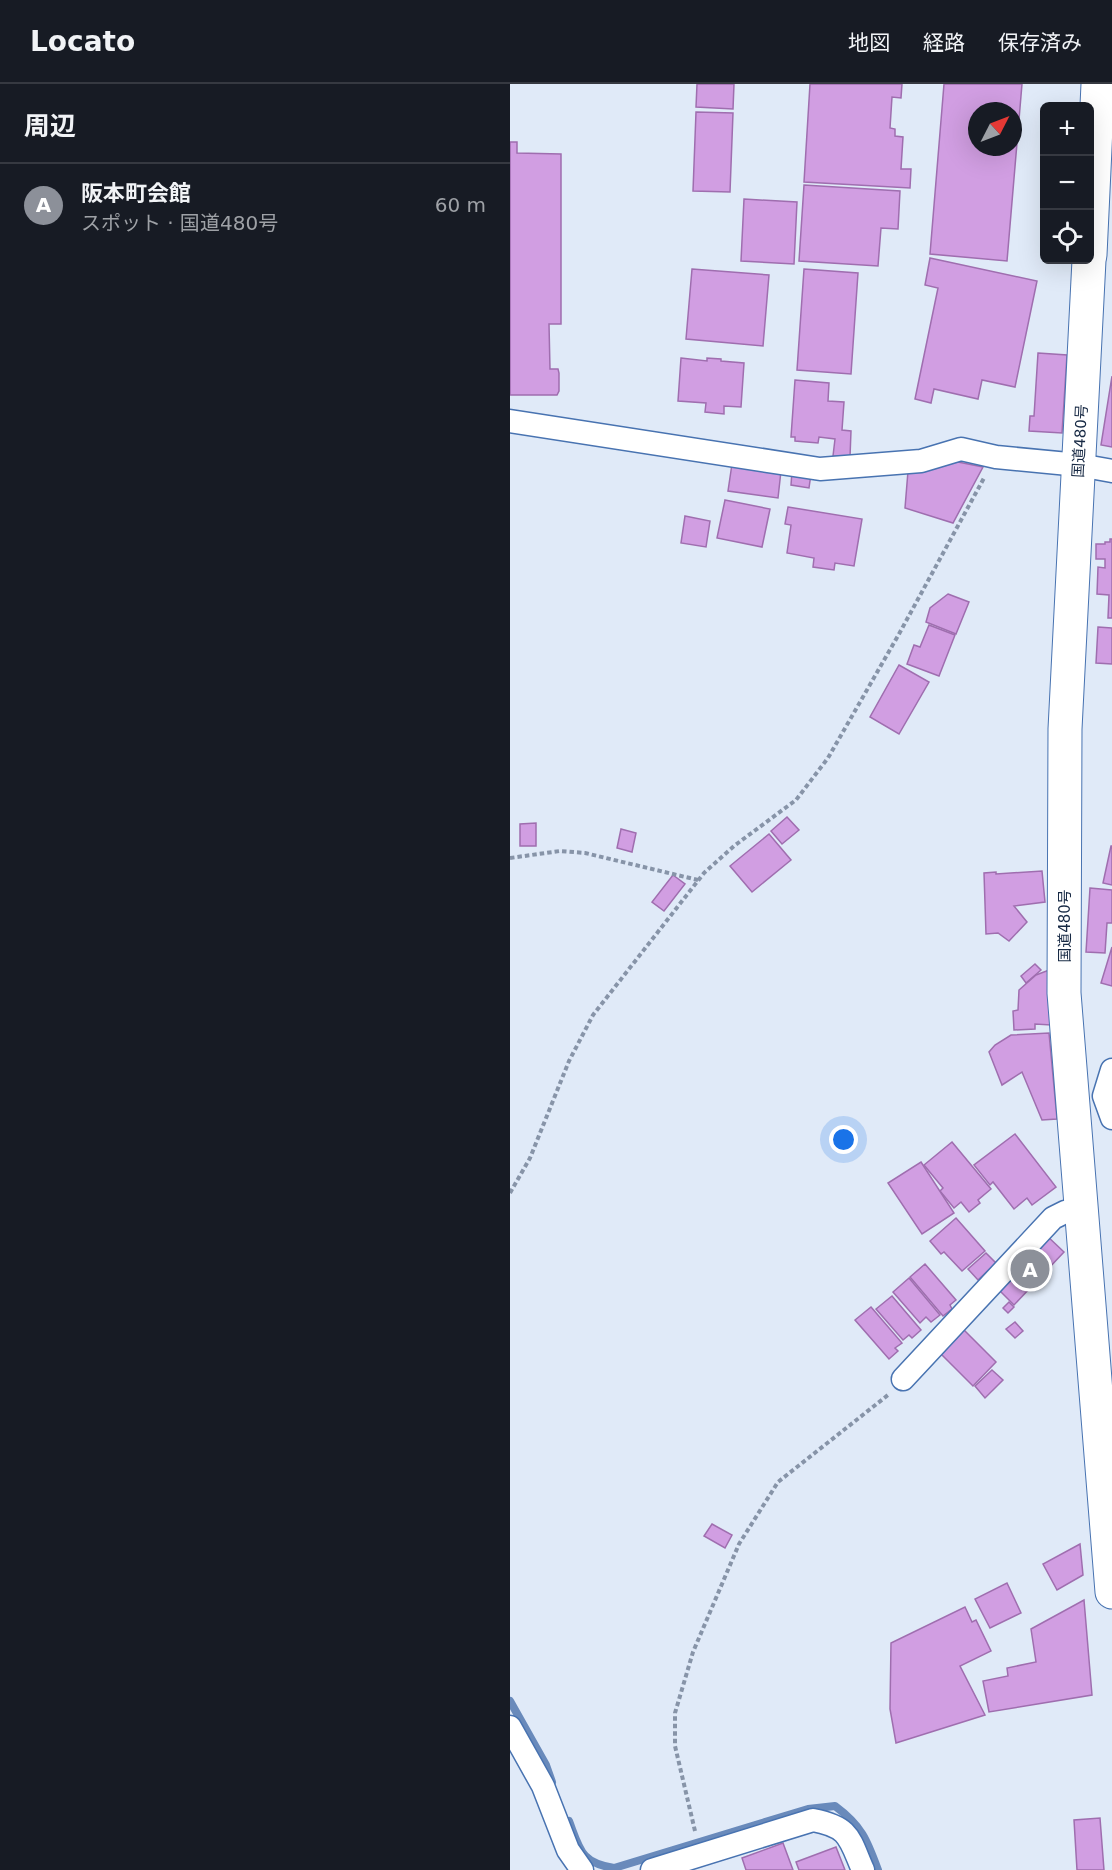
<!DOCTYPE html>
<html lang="ja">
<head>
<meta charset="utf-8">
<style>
	body { margin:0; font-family:"DejaVu Sans","Noto Sans JP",sans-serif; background:#20242c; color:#f1f3f6 }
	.controls { position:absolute; right:18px; top:18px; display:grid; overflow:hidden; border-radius:9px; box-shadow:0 6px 24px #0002 }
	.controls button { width:54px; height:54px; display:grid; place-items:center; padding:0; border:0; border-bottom:2px solid #363941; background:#171b24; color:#f1f3f6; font:30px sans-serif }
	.compass { position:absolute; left:458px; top:18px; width:54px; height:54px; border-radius:50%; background:#171b24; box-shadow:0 6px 24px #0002; rotate:48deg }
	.you { position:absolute; left:334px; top:1056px; width:21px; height:21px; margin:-15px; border:4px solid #fff; border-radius:50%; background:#1a73e8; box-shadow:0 0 0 9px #1a73e833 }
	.badge { display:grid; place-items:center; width:39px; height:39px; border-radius:50%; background:#8c9099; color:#fff; font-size:20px; font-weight:700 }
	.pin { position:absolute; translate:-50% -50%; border:3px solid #fff; box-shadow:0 2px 6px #0006 }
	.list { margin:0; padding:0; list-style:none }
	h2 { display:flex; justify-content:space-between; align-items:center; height:78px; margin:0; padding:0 24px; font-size:26px }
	h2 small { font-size:20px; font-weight:400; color:#9ea1a6 }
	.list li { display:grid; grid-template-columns:39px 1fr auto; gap:18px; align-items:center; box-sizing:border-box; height:84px; padding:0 24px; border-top:2px solid #363941 }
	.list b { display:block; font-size:22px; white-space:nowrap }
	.list p { margin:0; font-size:20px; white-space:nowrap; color:#9ea1a6 }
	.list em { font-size:20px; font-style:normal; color:#9ea1a6 }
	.icon { flex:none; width:33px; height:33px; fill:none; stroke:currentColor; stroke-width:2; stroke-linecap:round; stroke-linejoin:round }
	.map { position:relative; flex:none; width:602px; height:1786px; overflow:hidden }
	header { display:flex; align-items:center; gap:36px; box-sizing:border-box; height:84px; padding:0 30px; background:#171b24; border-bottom:2px solid #363941 }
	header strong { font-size:28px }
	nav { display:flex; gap:33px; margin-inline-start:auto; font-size:21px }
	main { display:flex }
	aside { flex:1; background:#171b24 }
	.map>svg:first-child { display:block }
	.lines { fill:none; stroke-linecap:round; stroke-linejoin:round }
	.stream { stroke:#698abb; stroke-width:8 }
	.building { fill:#d19ee2; stroke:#9f6eaf; stroke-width:1.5; fill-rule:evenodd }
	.minor-casing { stroke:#4873b1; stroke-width:25 }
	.trunk-casing { stroke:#4873b1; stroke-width:35 }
	.path { stroke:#8794a8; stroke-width:4; stroke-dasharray:4.5 3; stroke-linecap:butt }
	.minor { stroke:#fff; stroke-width:22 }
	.trunk { stroke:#fff; stroke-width:33 }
	.labels { text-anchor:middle; stroke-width:6; stroke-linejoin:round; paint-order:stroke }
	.street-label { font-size:15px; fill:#172944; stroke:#fff }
</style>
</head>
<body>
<header>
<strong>Locato</strong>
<nav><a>地図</a><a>経路</a><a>保存済み</a></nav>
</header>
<main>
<aside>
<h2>周辺<small></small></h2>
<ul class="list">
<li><span class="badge">A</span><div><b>阪本町会館</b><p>スポット · 国道480号</p></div><em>60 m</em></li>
</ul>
</aside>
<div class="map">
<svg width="602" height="1786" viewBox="0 0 602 1786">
	<rect width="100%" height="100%" fill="#e0eaf8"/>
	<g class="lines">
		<g class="stream">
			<path d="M 0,1617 L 36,1681 L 42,1698"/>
			<path d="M 59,1737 C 70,1766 71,1779 104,1784 L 298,1725 L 325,1722 C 352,1742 357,1756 368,1786"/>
		</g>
	</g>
	<g class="building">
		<path d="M 187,0 L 224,0 L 223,25 L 186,23 Z"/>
		<path d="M 300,0 L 392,0 L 391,14 L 382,13 L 380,44 L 385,45 L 385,52 L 393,53 L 391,85 L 401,85 L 400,104 L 294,98 Z"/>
		<path d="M 434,0 L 512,0 L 497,177 L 420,170 ZM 467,27 L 503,27 L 503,63 L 467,63 Z"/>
		<path d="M 186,28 L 223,29 L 220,108 L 183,107 Z"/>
		<path d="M 0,58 L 7,58 L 7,69 L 51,70 L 51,240 L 39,240 L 40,285 L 48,285 L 49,289 L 49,307 L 47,311 L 0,311 Z"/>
		<path d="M 294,101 L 390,107 L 388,145 L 371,144 L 368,182 L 289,177 Z"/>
		<path d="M 234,115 L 287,118 L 284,180 L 231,177 Z"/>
		<path d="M 420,174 L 527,197 L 505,303 L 472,296 L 468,315 L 424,305 L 421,319 L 405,315 L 428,204 L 415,201 Z"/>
		<path d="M 182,185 L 259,191 L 253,262 L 176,255 Z"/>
		<path d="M 294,185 L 348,189 L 341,290 L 287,286 Z"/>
		<path d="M 528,269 L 557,271 L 552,349 L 519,347 L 520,332 L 524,332 Z"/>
		<path d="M 171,274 L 197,277 L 197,274 L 211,275 L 211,277 L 234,279 L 231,323 L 214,322 L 214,330 L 195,328 L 196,319 L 168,317 Z"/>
		<path d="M 602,292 L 602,363 L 591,361 Z"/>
		<path d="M 285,296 L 319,299 L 318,317 L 334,318 L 332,346 L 341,347 L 340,373 L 323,372 L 325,355 L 309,353 L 308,359 L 285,357 L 285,353 L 281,353 Z"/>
		<path d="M 443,377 L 473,383 L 443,439 L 395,424 L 398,387 Z"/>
		<path d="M 222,380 L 271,387 L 268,414 L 218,407 Z"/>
		<path d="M 282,387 L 301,390 L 299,404 L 281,401 Z"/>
		<path d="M 215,416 L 260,425 L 252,463 L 207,454 Z"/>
		<path d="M 278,423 L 352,435 L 344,482 L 325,479 L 324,486 L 303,483 L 304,474 L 277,469 L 281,441 L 275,440 Z"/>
		<path d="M 175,432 L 200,437 L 196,463 L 171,459 Z"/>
		<path d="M 600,455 L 602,455 L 602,534 L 598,534 L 599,511 L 587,510 L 588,483 L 595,484 L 595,475 L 586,475 L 586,460 L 595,460 L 595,458 L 600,458 Z"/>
		<path d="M 438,510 L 459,518 L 446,550 L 416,538 L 420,524 Z"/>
		<path d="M 419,541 L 445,551 L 429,592 L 397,580 L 404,561 L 410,563 Z"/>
		<path d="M 588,543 L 602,544 L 602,580 L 586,579 Z"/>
		<path d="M 389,581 L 419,598 L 389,650 L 360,633 Z"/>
		<path d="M 277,733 L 289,746 L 272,760 L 261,747 Z"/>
		<path d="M 26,739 L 26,762 L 10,762 L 10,740 Z"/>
		<path d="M 111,745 L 126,749 L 122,768 L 107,764 Z"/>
		<path d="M 259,750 L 281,776 L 242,808 L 220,782 Z"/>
		<path d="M 601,762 L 602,762 L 602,801 L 593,799 Z"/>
		<path d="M 532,787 L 535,818 L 504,822 L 517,838 L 499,857 L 488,849 L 476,850 L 474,789 L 486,788 L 486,790 Z"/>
		<path d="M 163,791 L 175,800 L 154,827 L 142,818 Z"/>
		<path d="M 580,804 L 602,806 L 602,839 L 597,839 L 595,869 L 576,868 Z"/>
		<path d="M 602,863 L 602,902 L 591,899 Z"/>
		<path d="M 525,880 L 531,886 L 516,899 L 511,892 Z"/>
		<path d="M 539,886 L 541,941 L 525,940 L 525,945 L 504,946 L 503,927 L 508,926 L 509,906 L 526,891 Z"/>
		<path d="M 539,949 L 547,1035 L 532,1036 L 512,988 L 492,1001 L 479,968 L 485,961 L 501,951 Z"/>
		<path d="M 505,1050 L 546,1103 L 522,1121 L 517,1114 L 504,1125 L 483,1098 L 480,1101 L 464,1081 Z"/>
		<path d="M 442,1058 L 481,1105 L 468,1116 L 470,1119 L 459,1128 L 451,1118 L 444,1124 L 430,1107 L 433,1104 L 414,1081 Z"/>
		<path d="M 411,1078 L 444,1129 L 412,1150 L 378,1099 Z"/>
		<path d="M 446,1134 L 475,1167 L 452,1187 L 434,1168 L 431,1170 L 420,1157 Z"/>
		<path d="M 535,1150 L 554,1168 L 504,1221 L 486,1203 Z"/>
		<path d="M 476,1169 L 486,1179 L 468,1196 L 458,1185 Z"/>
		<path d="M 415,1180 L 446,1216 L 440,1221 L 442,1225 L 433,1232 L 400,1193 Z"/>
		<path d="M 399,1194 L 430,1231 L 421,1238 L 416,1233 L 410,1239 L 383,1208 Z"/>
		<path d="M 382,1212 L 411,1246 L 402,1254 L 399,1251 L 393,1256 L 366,1225 Z"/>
		<path d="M 499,1218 L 504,1223 L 498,1229 L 493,1224 Z"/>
		<path d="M 361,1223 L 392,1259 L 385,1264 L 388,1267 L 379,1275 L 345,1236 Z"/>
		<path d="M 505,1238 L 513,1247 L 505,1254 L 496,1245 Z"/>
		<path d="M 452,1244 L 486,1278 L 463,1302 L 429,1268 Z"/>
		<path d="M 482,1286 L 493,1296 L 475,1314 L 465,1302 Z"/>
		<path d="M 202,1440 L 222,1451 L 215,1464 L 194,1452 Z"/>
		<path d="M 570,1460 L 573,1491 L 547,1506 L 533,1480 Z"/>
		<path d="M 497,1499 L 511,1529 L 480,1544 L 465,1515 Z"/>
		<path d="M 574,1516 L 582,1611 L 479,1628 L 473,1597 L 498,1592 L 497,1584 L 526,1578 L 521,1545 Z"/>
		<path d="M 455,1523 L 462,1538 L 466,1536 L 481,1567 L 450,1582 L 475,1631 L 386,1659 L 380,1625 L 381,1559 Z"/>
		<path d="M 590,1734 L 594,1786 L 567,1786 L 564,1736 Z"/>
		<path d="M 273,1759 L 283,1786 L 236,1786 L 232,1774 Z"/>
		<path d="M 326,1763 L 335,1786 L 289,1786 L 286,1778 Z"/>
	</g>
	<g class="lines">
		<g class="minor-casing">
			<g id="minor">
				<path d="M 0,337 L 310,385 L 411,377 L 451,365 L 486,373 L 569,381 L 602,387"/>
				<path d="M 602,986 L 594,1012 L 602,1034"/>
				<path d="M 393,1295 L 543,1134 L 555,1128 L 571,1126"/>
				<path d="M 0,1643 L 33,1702 L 58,1766 L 72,1786"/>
				<path d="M 142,1786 L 303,1736 C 340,1743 339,1754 353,1786"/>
			</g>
		</g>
		<g class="trunk-casing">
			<g id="trunk">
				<path d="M 580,171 L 588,0"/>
				<path d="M 579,176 L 555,645 L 554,909 L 602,1508"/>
			</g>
		</g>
		<g class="path">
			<path d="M 0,774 L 50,767 L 75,769 L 188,796"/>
			<path d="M 0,1109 L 20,1074 L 59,977 L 83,931 L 194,789 L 224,762 L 286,716 L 318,674 L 389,550 L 474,394"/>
			<path d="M 185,1747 L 165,1662 L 165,1629 L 183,1568 L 229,1460 L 268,1398 L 378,1311"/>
		</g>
		<use href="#minor" class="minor"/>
		<use href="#trunk" class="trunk"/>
	</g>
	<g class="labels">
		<g class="street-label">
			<text transform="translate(570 357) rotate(-87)" y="5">国道480号</text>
			<text transform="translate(555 842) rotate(-90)" y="5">国道480号</text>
		</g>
	</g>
</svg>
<div class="controls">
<button>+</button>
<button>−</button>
<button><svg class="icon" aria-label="locate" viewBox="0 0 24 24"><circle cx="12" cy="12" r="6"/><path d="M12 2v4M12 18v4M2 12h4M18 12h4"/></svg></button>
</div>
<svg class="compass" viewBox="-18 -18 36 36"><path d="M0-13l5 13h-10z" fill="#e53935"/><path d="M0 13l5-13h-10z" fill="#9ea1a6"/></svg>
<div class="you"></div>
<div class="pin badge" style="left:520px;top:1185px">A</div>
</div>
</main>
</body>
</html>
